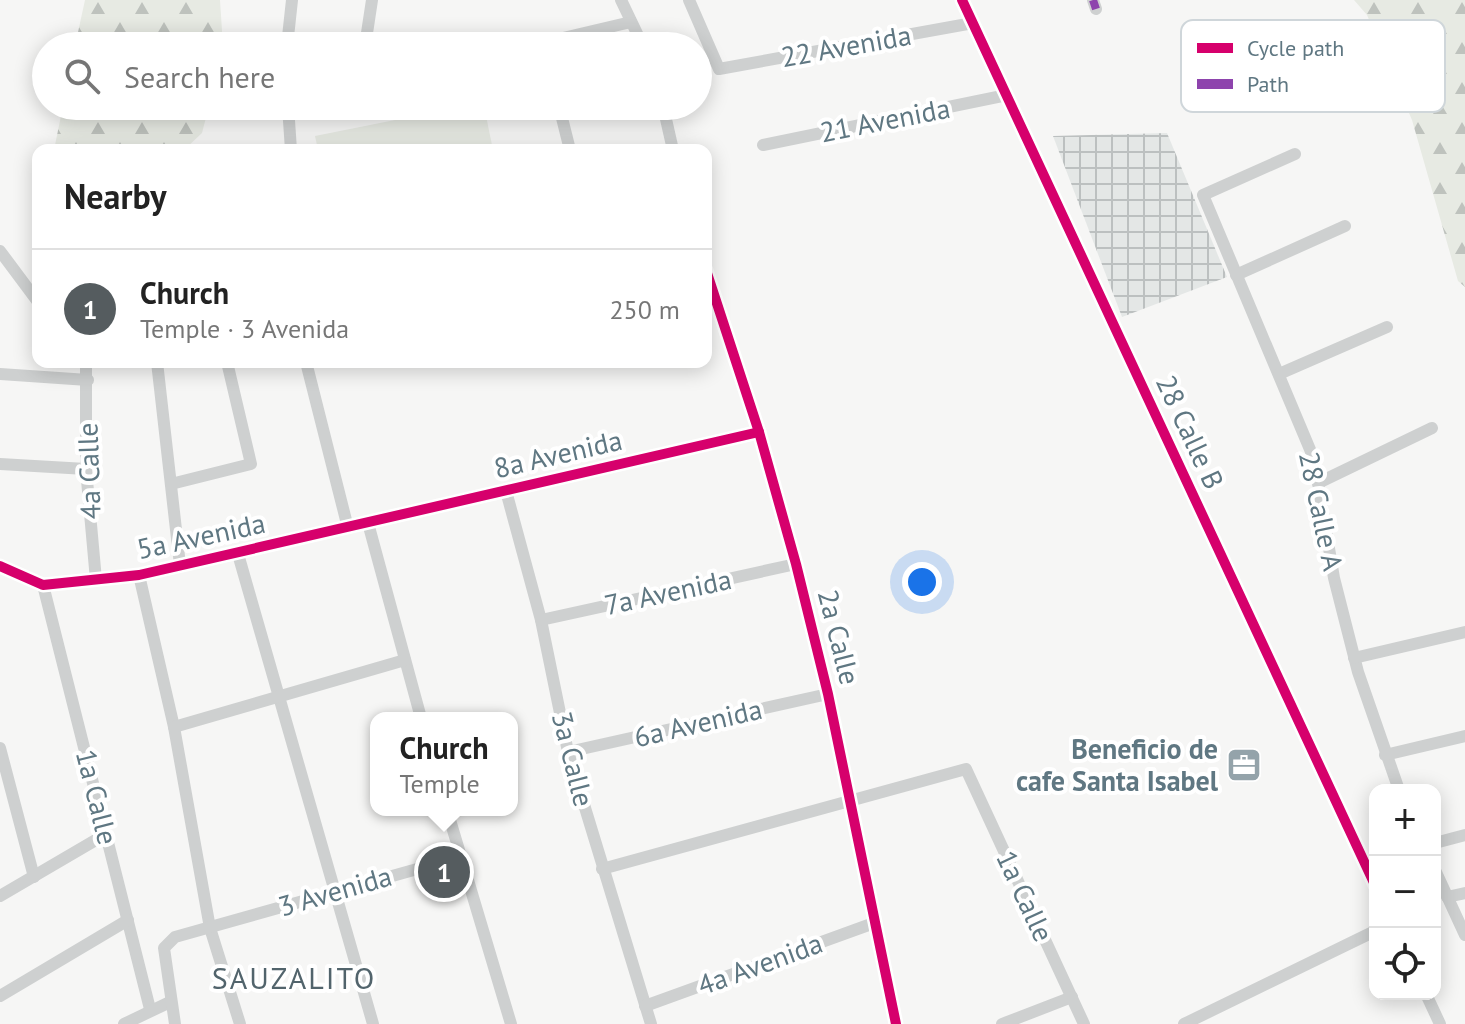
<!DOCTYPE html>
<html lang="en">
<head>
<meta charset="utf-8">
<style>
	body { margin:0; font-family:"PT Sans",sans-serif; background:#f6f6f6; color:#222 }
	.controls { position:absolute; right:24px; bottom:24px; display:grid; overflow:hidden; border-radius:16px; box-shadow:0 4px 20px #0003 }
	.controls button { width:72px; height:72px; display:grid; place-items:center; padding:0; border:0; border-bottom:2px solid #e0e0e0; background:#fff; color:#222; font:40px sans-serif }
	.you { position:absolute; left:922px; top:582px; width:28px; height:28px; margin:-20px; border:6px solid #fff; border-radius:50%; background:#1a73e8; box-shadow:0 0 0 12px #1a73e833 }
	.badge { display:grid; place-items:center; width:52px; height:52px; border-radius:50%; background:#555c5f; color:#fff; font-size:26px; font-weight:700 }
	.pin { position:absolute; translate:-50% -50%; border:4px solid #fff; box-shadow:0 2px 8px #0006 }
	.popup { position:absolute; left:370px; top:712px; width:148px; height:104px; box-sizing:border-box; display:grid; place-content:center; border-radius:16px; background:#fff; filter:drop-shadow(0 2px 6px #0005); font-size:26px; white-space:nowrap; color:#767676 }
	.popup b { font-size:30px; color:#222 }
	.popup::after { content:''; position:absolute; left:50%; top:100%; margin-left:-16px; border:16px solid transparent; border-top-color:#fff }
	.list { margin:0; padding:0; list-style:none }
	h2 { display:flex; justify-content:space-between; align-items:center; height:104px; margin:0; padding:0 32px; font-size:34px }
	h2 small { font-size:26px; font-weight:400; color:#767676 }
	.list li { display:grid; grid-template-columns:52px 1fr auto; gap:24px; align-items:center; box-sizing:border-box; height:120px; padding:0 32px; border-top:2px solid #e0e0e0 }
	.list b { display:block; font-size:30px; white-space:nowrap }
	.list p { margin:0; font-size:26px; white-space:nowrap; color:#767676 }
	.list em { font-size:26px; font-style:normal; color:#767676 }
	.icon { flex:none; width:44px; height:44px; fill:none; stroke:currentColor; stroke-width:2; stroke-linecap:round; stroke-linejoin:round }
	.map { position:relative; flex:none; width:1465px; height:1024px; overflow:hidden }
	.search { position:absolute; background:#fff; box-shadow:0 4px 20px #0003; left:32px; top:32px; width:680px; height:88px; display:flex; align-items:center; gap:20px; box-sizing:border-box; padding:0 28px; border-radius:44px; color:#767676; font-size:30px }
	.panel { position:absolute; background:#fff; box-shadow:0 4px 20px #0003; left:32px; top:144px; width:680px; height:224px; border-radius:16px }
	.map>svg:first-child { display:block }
	.industrial { fill:url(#industrial-grid) }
	.forest { fill:url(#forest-firs) }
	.pitch { fill:#e7eae3 }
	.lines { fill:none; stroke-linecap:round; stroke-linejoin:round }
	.minor { stroke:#ced0d0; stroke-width:12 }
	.quiet { stroke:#8e44ad; stroke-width:8; stroke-dasharray:16 8; stroke-linecap:butt }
	.cycleway-casing { stroke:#fff; stroke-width:15 }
	.cycleway { stroke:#d6006c; stroke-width:10 }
	.labels { text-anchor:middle; stroke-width:8; stroke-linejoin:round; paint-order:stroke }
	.street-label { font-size:28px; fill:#5f7782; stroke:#fff }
	.poi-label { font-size:28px; font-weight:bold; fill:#5f7782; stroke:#fff; text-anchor:end }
	.neighbourhood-label { font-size:30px; letter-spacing:2px; fill:#52646c; stroke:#fff }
	.key { fill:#fff; stroke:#cfd6da; stroke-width:2 }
	.key-label { font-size:22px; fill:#5f7782 }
</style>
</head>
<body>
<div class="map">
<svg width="1465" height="1024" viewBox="0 0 1465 1024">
	<defs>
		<pattern id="industrial-grid" width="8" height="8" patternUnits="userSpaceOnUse" patternTransform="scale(2)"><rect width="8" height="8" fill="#e4e7e6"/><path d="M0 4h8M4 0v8" fill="none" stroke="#bcc0c0"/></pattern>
		<pattern id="forest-firs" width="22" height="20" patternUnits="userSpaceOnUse" patternTransform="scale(2)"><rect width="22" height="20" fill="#e7eae3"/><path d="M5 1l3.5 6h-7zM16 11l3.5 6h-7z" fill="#bec2bd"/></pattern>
	</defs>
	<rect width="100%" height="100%" fill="#f6f6f5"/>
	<path class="industrial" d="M 1167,133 L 1227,277 L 1122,317 L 1053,136 Z"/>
	<g class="forest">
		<path d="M 85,0 L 220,0 L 223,46 L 75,46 Z"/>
		<path d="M 1354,0 L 1465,0 L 1465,287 L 1458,281 L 1412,120 L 1367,15 Z"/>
		<path d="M 63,106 L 209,106 L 202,133 L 184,150 L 54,150 Z"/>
	</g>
	<path class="pitch" d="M 465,106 L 484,106 L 493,150 L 318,150 L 315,136 Z"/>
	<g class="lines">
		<g class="minor">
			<path d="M 621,0 L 643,46"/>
			<path d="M 689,0 L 719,69 L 973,23"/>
			<path d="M 962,0 L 1375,885"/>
			<path d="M 1093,0 L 1096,9"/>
			<path d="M 287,46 L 292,0"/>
			<path d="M 370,46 L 367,33 L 372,0"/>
			<path d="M 529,46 L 631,22"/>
			<path d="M 288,106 L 291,150"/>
			<path d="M 559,106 L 570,150"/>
			<path d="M 663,106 L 673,150"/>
			<path d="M 763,145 L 1007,95"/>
			<path d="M 1295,154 L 1203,195 L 1314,459 L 1334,578 L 1358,672 L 1399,790"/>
			<path d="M 0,251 L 38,302"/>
			<path d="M 706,270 L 759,432 L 796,564 L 828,694 L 896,1024"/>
			<path d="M 1236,275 L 1345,226"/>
			<path d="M 86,362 L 86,469 L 96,580"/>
			<path d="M 157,362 L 180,565"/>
			<path d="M 306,362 L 348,528"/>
			<path d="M 0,374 L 88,380"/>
			<path d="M 1279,374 L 1387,327"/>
			<path d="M 0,464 L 86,469"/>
			<path d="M 1318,483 L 1432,428"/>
			<path d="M 171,484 L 251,464 L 227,362"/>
			<path d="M 506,491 L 541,620 L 568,752 L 651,1024"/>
			<path d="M 368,523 L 421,718"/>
			<path d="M 238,554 L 373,1024"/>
			<path d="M 0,566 L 43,585 L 139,575 L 759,432"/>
			<path d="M 139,575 L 174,727 L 210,928 L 240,1024"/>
			<path d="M 43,585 L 150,1009"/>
			<path d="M 541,620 L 796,564"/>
			<path d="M 1354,658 L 1465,632"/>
			<path d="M 174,727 L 405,660"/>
			<path d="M 0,748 L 34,877"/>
			<path d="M 568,752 L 828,694"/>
			<path d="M 1385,755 L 1465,736"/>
			<path d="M 447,810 L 511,1024"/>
			<path d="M 1435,843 L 1465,835"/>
			<path d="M 602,869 L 966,769 L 1084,1024"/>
			<path d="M 1435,870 L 1465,935"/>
			<path d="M 0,896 L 106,834"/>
			<path d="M 1447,897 L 1465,893"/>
			<path d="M 1426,994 L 1440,1024"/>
			<path d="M 0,996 L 128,920"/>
			<path d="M 645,1006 L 874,923"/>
			<path d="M 124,1024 L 170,1002"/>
			<path d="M 175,1024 L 164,948 L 175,937 L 460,857"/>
			<path d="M 1002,1024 L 1072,997"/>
			<path d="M 1184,1024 L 1375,931"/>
		</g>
		<path class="quiet" d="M 1093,0 L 1096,9"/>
		<g class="cycleway-casing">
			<g id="cycleway">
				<path d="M 962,0 L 1375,885"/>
				<path d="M 706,270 L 759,432 L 796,564 L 828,694 L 896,1024"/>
				<path d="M 0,566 L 43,585 L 139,575 L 759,432"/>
			</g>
		</g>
		<use href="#cycleway" class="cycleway"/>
	</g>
	<defs>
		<g id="office-square" transform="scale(1.8)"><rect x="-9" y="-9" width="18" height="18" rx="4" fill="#94a3aa" stroke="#fff"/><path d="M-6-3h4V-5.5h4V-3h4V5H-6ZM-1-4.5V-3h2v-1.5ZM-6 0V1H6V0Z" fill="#fff"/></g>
	</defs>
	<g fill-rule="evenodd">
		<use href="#office-square" x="1244" y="765"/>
	</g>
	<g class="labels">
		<g class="street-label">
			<text transform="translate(846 46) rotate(-10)" y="10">22 Avenida</text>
			<text transform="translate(885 120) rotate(-11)" y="10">21 Avenida</text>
			<text transform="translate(1190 432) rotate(65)" y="10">28 Calle B</text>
			<text transform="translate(558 454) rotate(-13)" y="10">8a Avenida</text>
			<text transform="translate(89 471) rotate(-92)" y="10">4a Calle</text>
			<text transform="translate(1321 511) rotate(78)" y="10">28 Calle A</text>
			<text transform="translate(201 536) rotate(-12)" y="10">5a Avenida</text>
			<text transform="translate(668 592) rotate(-12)" y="10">7a Avenida</text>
			<text transform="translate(839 637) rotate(76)" y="10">2a Calle</text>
			<text transform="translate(698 723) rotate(-13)" y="10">6a Avenida</text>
			<text transform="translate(573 759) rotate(76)" y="10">3a Calle</text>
			<text transform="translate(97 797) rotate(76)" y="10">1a Calle</text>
			<text transform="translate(335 891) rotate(-16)" y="10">3 Avenida</text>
			<text transform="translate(1025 896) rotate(65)" y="10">1a Calle</text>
			<text transform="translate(760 964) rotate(-20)" y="10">4a Avenida</text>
		</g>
		<g class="poi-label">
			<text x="1218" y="759">Beneficio de<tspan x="1218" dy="32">cafe Santa Isabel</tspan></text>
		</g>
		<g class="neighbourhood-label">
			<text x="294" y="989">SAUZALITO</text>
		</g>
	</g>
	<rect x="1181" y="20" width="264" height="92" rx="12" class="key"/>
	<rect x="1197" y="43" width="36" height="10" fill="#d6006c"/>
	<rect x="1197" y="79" width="36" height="10" fill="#8e44ad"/>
	<g class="key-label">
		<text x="1247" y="56">Cycle path</text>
		<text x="1247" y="92">Path</text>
	</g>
</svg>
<div class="controls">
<button>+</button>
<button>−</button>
<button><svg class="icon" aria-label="locate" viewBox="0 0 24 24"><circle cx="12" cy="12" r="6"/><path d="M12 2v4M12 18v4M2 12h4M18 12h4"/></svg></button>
</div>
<div class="you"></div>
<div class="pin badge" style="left:444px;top:872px">1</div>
<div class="popup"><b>Church</b>Temple</div>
<div class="search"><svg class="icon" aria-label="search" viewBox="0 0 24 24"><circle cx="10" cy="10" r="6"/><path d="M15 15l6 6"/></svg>Search here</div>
<section class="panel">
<h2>Nearby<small></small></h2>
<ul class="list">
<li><span class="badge">1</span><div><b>Church</b><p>Temple · 3 Avenida</p></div><em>250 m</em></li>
</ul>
</section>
</div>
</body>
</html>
